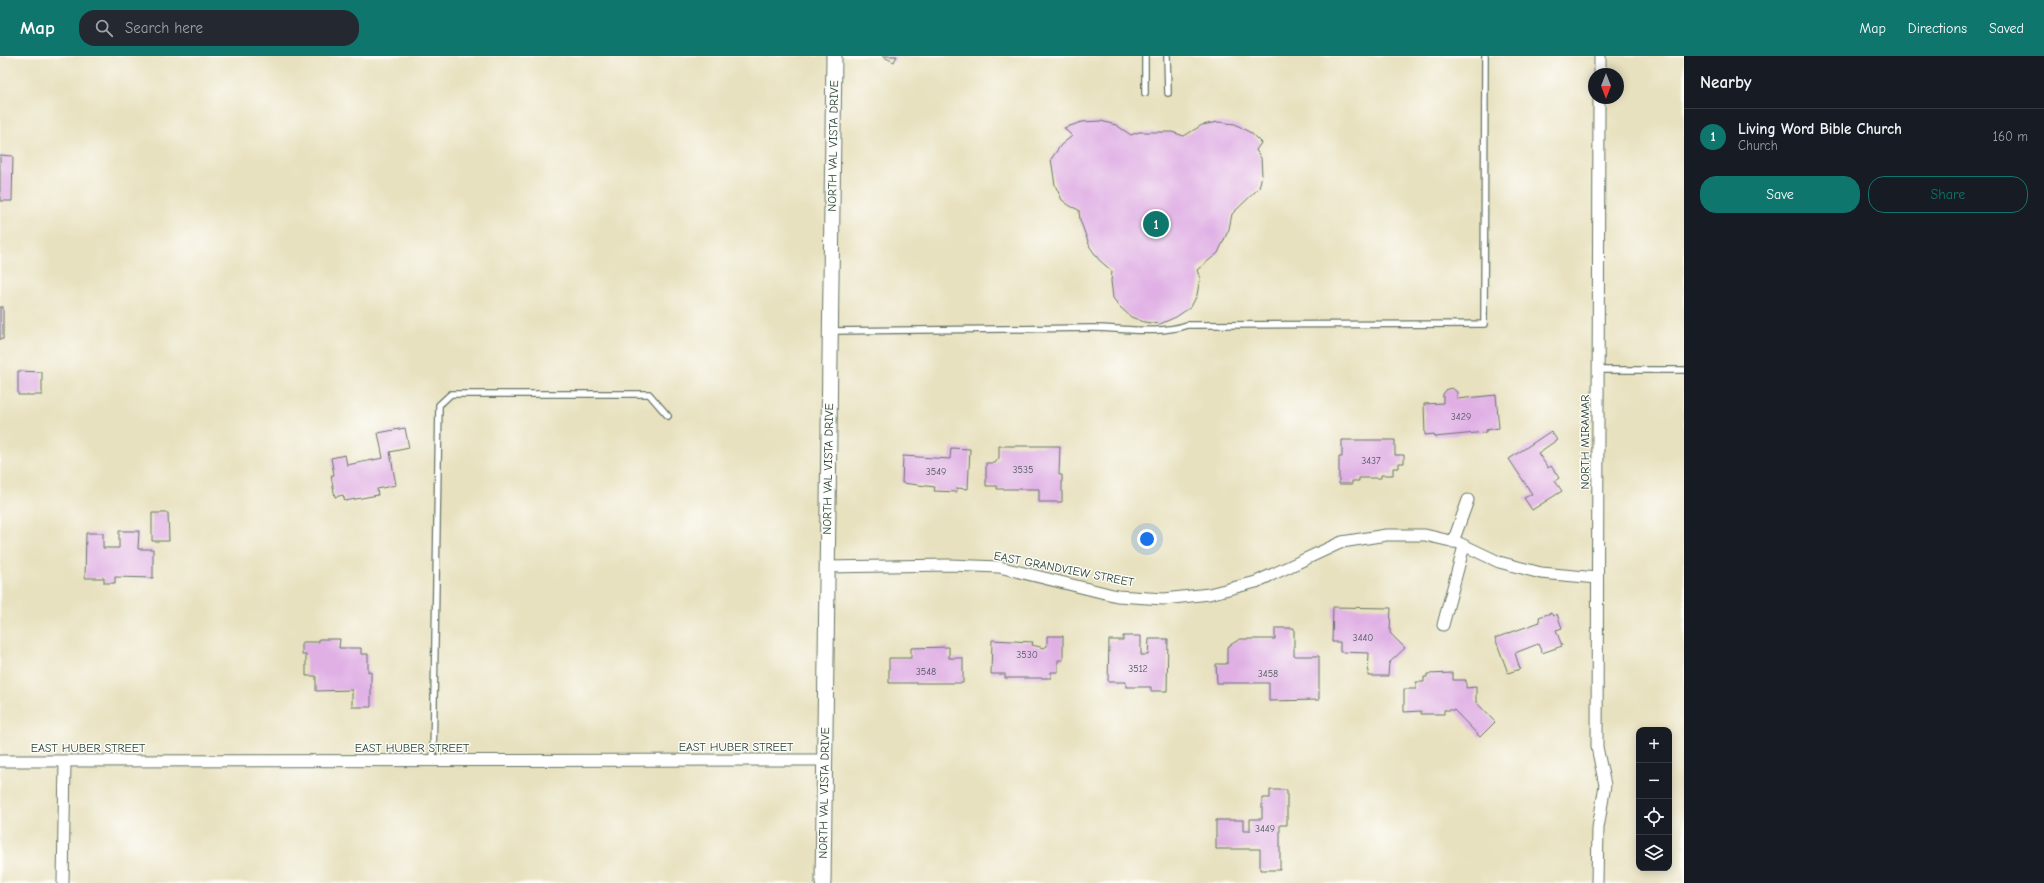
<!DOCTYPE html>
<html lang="en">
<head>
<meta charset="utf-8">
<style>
	body { margin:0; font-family:"Comic Neue",sans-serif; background:#242831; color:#f1f3f6 }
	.controls { position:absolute; right:12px; bottom:12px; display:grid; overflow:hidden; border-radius:8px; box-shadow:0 2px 10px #0003 }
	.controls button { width:36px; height:36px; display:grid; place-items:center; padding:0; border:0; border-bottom:1px solid #363941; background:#171b24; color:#f1f3f6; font:20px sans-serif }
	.compass { position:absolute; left:1588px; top:12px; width:36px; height:36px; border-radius:50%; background:#171b24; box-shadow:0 2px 10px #0003; rotate:180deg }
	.you { position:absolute; left:1147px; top:483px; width:14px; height:14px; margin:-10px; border:3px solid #fff; border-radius:50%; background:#1a73e8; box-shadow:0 0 0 6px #1a73e833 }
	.badge { display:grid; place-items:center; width:26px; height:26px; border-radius:50%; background:#0f766e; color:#fff; font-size:13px; font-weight:700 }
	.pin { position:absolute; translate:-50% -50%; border:2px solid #fff; box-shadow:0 1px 4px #0006 }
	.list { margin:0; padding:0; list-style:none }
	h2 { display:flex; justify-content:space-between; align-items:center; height:52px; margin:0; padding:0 16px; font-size:17px }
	h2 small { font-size:13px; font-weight:400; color:#9ea1a6 }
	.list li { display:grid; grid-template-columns:26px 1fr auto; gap:12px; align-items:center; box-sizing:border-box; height:56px; padding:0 16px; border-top:1px solid #363941 }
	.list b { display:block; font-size:15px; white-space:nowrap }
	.list p { margin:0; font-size:13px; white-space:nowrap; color:#9ea1a6 }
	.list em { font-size:13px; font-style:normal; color:#9ea1a6 }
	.actions { display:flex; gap:8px; padding:12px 16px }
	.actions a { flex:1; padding:9px 0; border:1px solid #0f766e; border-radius:16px; text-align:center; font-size:14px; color:#0f766e }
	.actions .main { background:#0f766e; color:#fff }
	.icon { flex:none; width:22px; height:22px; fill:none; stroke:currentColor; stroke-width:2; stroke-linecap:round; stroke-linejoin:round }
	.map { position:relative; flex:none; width:1684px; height:827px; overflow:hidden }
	header { display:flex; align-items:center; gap:24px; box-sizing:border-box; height:56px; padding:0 20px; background:#0f766e; color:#fff }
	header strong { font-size:19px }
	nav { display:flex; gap:22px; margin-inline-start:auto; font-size:14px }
	.search { width:280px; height:36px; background:#242831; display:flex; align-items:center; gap:10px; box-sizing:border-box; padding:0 14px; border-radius:16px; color:#9ea1a6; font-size:15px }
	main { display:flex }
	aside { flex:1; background:#171b24 }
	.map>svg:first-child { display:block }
	.building { fill:#e0b0e5 }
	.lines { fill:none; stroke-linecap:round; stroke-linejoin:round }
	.service-casing { stroke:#657665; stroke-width:8 }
	.minor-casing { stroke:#657665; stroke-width:13 }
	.secondary-casing { stroke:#657665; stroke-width:17 }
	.service { stroke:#fff; stroke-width:5.5 }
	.minor { stroke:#fff; stroke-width:11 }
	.secondary { stroke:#fff; stroke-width:15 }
	.labels { text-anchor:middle; stroke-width:3; stroke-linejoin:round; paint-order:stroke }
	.number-label { font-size:10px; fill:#4f5a60 }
	.street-label { font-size:12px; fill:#1f3d34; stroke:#fdfcf7 }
</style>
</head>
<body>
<header>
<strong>Map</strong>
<div class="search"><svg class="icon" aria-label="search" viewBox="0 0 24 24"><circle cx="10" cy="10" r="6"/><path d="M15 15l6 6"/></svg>Search here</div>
<nav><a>Map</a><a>Directions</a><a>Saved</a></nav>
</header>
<main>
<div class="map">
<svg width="1684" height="827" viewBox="0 0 1684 827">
	<rect width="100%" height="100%" fill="#fdfcf7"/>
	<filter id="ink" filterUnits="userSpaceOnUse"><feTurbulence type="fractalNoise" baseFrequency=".025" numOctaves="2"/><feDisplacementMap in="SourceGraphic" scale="8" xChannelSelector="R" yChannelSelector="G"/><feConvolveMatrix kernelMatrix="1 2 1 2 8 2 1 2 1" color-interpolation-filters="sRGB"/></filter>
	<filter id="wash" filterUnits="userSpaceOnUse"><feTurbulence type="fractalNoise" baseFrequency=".012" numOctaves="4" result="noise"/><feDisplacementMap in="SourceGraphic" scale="16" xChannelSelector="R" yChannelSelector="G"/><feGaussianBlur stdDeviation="0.9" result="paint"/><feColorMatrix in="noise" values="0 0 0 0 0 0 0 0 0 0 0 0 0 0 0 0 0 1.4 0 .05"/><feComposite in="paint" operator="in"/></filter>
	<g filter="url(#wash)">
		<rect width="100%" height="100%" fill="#e8e1bf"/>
		<g id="blocks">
			<g class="building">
				<path d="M 882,0 L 897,0 L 894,6 Z"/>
				<path d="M 1101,65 L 1116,69 L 1131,79 L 1139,76 L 1172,76 L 1184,80 L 1202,69 L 1218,66 L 1235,68 L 1251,77 L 1261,87 L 1256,94 L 1261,102 L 1262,119 L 1259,132 L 1232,158 L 1229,173 L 1218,197 L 1197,214 L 1200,222 L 1197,239 L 1191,251 L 1176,261 L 1160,268 L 1144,266 L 1131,261 L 1120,251 L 1113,242 L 1111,225 L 1112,215 L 1099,204 L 1090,191 L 1080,164 L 1079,154 L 1070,150 L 1062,144 L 1055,129 L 1051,103 L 1061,89 L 1072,80 L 1064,72 L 1082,66 Z"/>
				<path d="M 0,99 L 13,100 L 12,145 L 0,145 Z"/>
				<rect x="0" y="251" width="3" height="32"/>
				<path d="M 18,315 L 42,316 L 42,339 L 18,339 Z"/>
				<path d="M 1452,332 L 1457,336 L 1457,343 L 1496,339 L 1499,372 L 1486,374 L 1486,376 L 1435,381 L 1434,378 L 1425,379 L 1424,348 L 1443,347 L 1443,338 L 1447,333 Z"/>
				<path d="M 405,372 L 409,392 L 390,396 L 396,429 L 377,433 L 378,439 L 345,445 L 343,439 L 335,441 L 331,420 L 334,419 L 331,402 L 345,399 L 347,409 L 383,402 L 378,377 Z"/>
				<path d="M 1551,375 L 1557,384 L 1538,397 L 1548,412 L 1551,410 L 1559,422 L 1555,425 L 1562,435 L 1532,454 L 1524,442 L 1532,438 L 1509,403 Z"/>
				<path d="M 1342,384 L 1395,384 L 1395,399 L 1404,399 L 1404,407 L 1399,407 L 1399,412 L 1393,412 L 1393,419 L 1381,419 L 1381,422 L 1359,422 L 1359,425 L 1352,425 L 1352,428 L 1339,428 L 1339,401 L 1342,401 Z"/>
				<path d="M 999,390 L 1060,390 L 1059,419 L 1062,419 L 1062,446 L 1039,446 L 1039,433 L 997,433 L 997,430 L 986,430 L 986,407 L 995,407 L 999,402 Z"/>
				<path d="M 951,392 L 970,393 L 968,433 L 957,432 L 957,436 L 934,435 L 935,431 L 902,427 L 903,400 L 950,403 Z"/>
				<path d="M 152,457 L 168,457 L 169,485 L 152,485 Z"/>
				<path d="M 119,475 L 139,475 L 138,493 L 153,493 L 153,522 L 115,521 L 115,527 L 104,527 L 104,522 L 85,522 L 86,477 L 103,477 L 103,492 L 119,492 Z"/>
				<path d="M 1333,551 L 1391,552 L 1390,577 L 1405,592 L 1389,607 L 1388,620 L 1368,620 L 1369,597 L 1340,596 L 1340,586 L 1332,586 Z"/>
				<path d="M 1551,557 L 1553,560 L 1557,558 L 1562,572 L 1556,574 L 1562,590 L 1542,597 L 1538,588 L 1515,597 L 1520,613 L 1508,617 L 1495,582 L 1540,566 L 1539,561 Z"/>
				<path d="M 1275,572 L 1294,572 L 1294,600 L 1319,600 L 1319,644 L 1269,645 L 1269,627 L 1217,627 L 1216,608 L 1227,608 L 1227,591 L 1240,583 L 1275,583 Z"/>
				<path d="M 1047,580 L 1063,580 L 1063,604 L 1058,604 L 1058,616 L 1051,616 L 1051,622 L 1005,622 L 1005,618 L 991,618 L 992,584 L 1033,586 L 1032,589 L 1044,592 L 1047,590 Z"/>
				<path d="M 1123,580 L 1141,580 L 1141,599 L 1148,599 L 1149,583 L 1168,583 L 1167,635 L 1151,635 L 1151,631 L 1126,631 L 1126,626 L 1108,626 L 1109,584 L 1123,584 Z"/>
				<path d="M 319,583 L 340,583 L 339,592 L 361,592 L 361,598 L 368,598 L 368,616 L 371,616 L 371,651 L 352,651 L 352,634 L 316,635 L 316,620 L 306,620 L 306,599 L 302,599 L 302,586 L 319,586 Z"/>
				<path d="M 949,591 L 949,602 L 963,602 L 963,627 L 889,627 L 889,602 L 911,602 L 911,592 Z"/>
				<path d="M 1453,617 L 1453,624 L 1466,624 L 1466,632 L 1476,631 L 1476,646 L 1495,666 L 1480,681 L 1454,654 L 1444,654 L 1444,658 L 1421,658 L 1421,655 L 1404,656 L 1404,633 L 1416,633 L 1416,626 L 1424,626 L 1424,621 L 1427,621 L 1427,618 Z"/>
				<path d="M 1270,734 L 1287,734 L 1287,769 L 1280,769 L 1280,814 L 1260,814 L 1260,793 L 1216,793 L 1216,764 L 1243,764 L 1243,775 L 1250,775 L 1250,763 L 1262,763 L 1262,742 L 1270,742 Z"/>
			</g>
		</g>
	</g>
	<g filter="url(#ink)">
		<use href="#blocks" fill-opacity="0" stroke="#657665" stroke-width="1"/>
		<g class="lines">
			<g class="service-casing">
				<g id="service">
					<path d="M 1167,0 L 1168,37"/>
					<path d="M 1145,1 L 1145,37"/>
					<path d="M 831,275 C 918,274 1006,273 1093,272 C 1123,272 1159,279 1187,269 L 1484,268 L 1485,0"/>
					<path d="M 1598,314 L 1684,314"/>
					<path d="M 433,705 L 439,349 L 451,338 L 649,338 L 668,360"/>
				</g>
			</g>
			<g class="minor-casing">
				<g id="minor">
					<path d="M 1600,18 L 1600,0"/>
					<path d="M 1453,486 L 1468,444"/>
					<path d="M 826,511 L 950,509 L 999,511 L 1117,540 L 1164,543 L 1209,538 L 1256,526 L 1342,486 L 1386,479 L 1425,479 L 1459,487 L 1499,506 L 1541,517 L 1597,522"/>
					<path d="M 1443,569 L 1464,490"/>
					<path d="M 0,705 L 825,704"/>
					<path d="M 63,827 L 65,706"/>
					<path d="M 1597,827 L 1598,772 L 1605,729 L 1597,691 L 1599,42"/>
				</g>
			</g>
			<g class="secondary-casing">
				<path id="secondary" d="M 823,827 L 834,0"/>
			</g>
			<use href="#service" class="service"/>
			<use href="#minor" class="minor"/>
			<use href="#secondary" class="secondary"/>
		</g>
	</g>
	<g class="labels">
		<g class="number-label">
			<text x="1461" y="364">3429</text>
			<text x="1371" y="408">3437</text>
			<text x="1023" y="417">3535</text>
			<text x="936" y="419">3549</text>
			<text x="1363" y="585">3440</text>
			<text x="1027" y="602">3530</text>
			<text x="1138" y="616">3512</text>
			<text x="926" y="619">3548</text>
			<text x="1268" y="621">3458</text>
			<text x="1265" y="776">3449</text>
		</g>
		<g class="street-label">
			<text transform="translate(833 90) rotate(-89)" y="4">NORTH VAL VISTA DRIVE</text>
			<text transform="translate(1585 386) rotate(-90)" y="4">NORTH MIRAMAR</text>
			<text transform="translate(828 413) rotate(-89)" y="4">NORTH VAL VISTA DRIVE</text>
			<text transform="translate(1064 513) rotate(11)" y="4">EAST GRANDVIEW STREET</text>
			<text x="736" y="695">EAST HUBER STREET</text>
			<text x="88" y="696">EAST HUBER STREET</text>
			<text x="412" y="696">EAST HUBER STREET</text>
			<text transform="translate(824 737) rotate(-89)" y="4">NORTH VAL VISTA DRIVE</text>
		</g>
	</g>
</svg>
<div class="controls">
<button>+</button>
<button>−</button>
<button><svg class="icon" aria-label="locate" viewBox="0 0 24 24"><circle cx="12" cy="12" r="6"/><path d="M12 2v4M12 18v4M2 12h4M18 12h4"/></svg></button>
<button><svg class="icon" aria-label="layers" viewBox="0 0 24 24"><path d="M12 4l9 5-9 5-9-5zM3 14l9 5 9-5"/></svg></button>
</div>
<svg class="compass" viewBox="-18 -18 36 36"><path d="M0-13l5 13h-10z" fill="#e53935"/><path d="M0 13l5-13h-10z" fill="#9ea1a6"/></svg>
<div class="you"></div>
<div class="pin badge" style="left:1156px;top:168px">1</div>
</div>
<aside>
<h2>Nearby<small></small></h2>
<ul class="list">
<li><span class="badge">1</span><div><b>Living Word Bible Church</b><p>Church</p></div><em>160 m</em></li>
</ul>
<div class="actions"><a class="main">Save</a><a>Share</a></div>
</aside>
</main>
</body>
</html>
